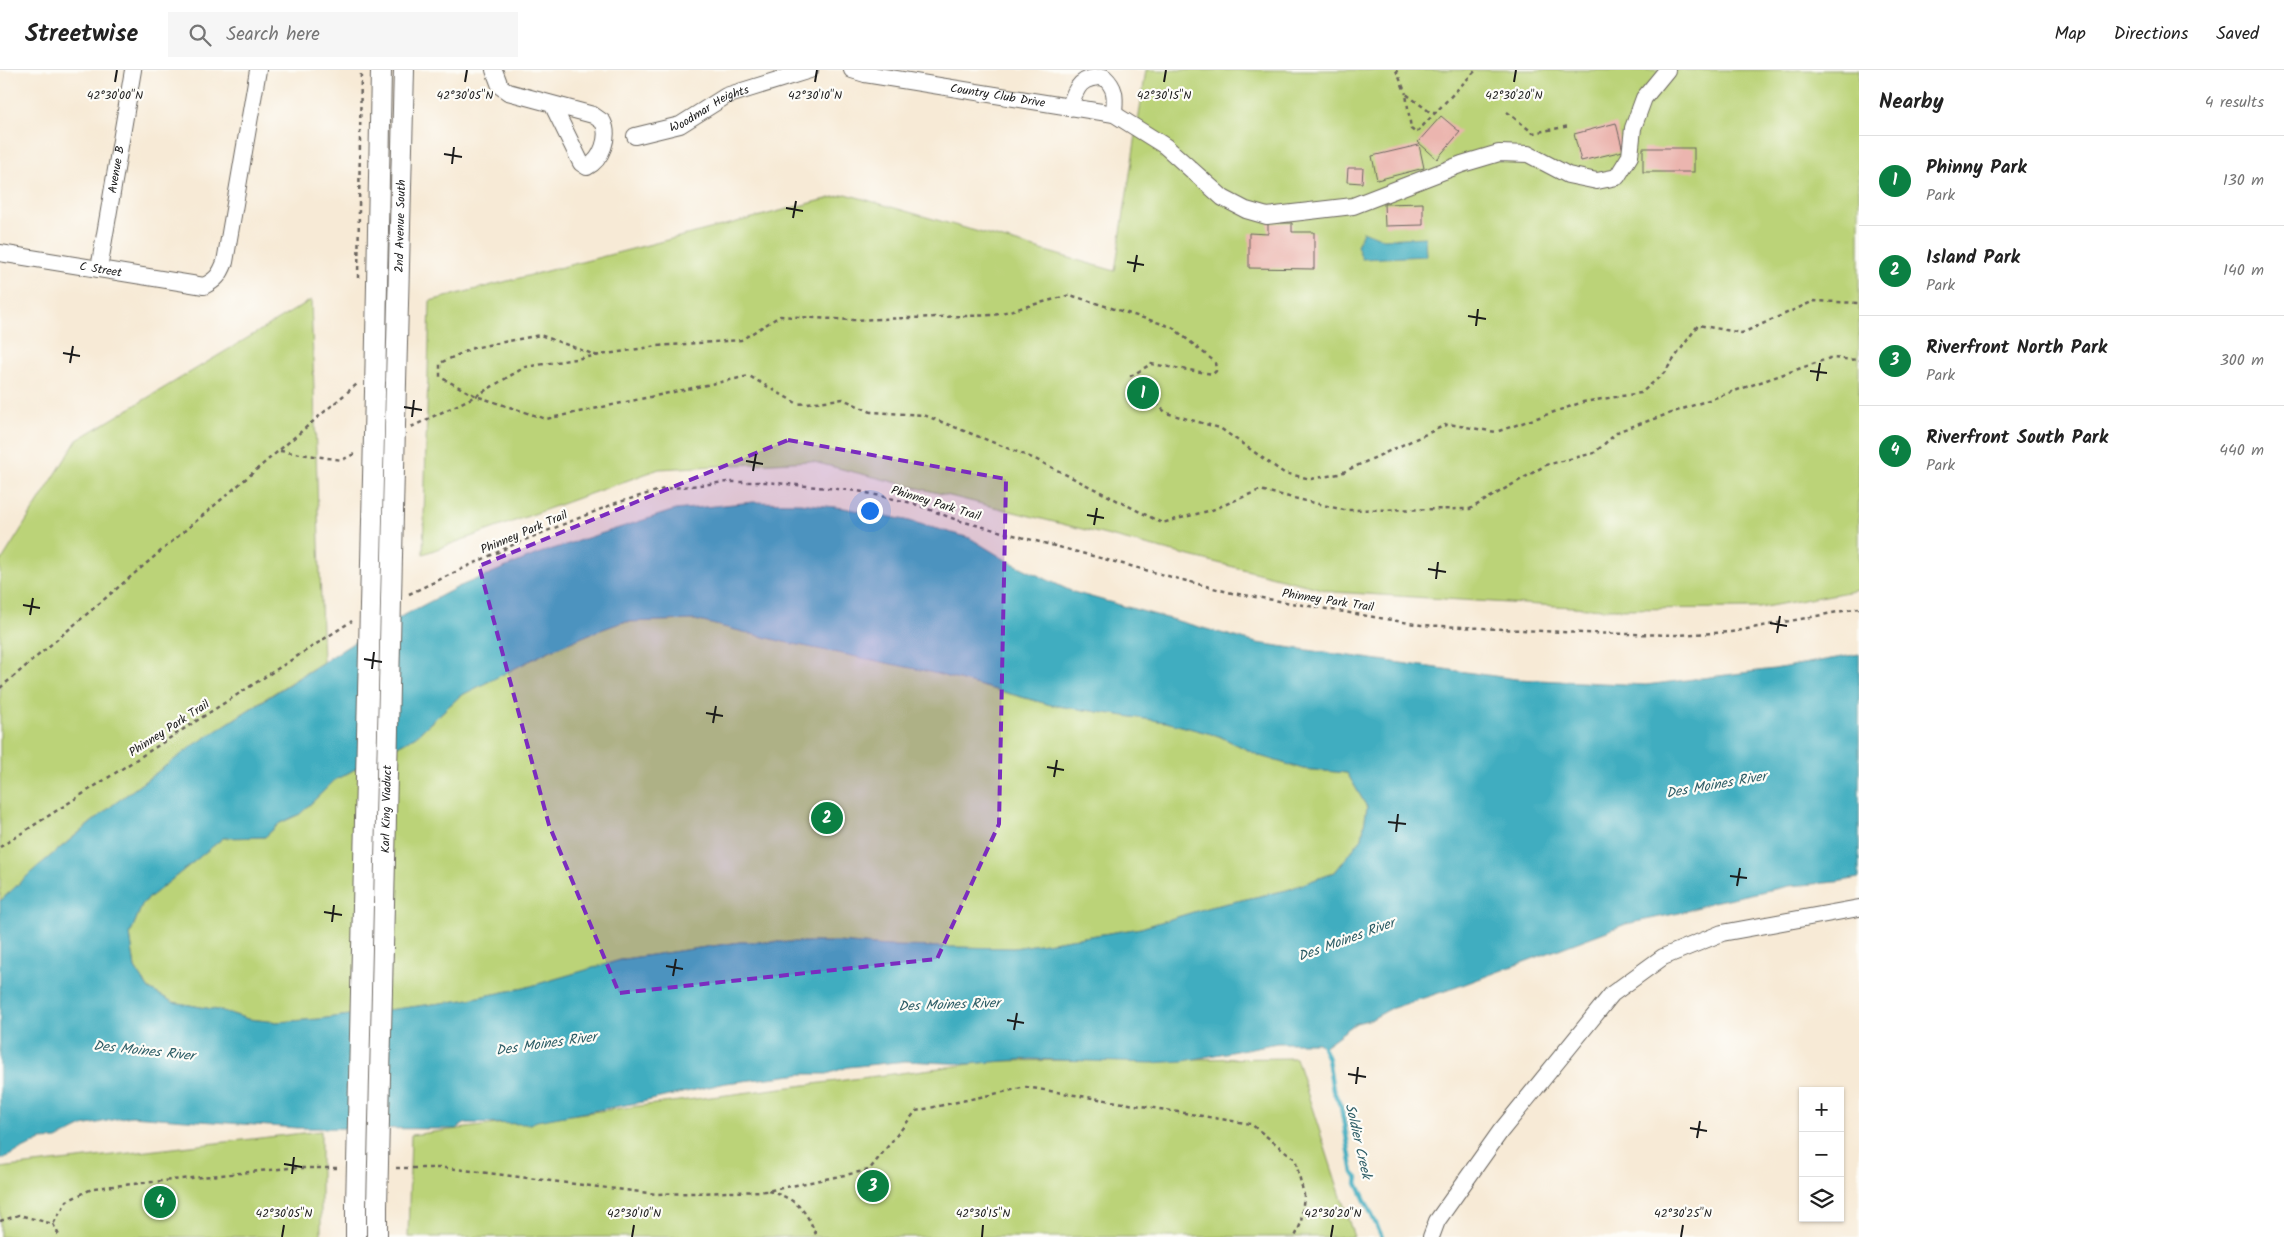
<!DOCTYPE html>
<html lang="en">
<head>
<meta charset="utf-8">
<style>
	body { margin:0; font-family:Kalam,sans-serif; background:#f6f6f6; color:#222 }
	.controls { position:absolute; right:15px; bottom:15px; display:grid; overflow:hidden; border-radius:0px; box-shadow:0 1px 4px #0004 }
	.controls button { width:45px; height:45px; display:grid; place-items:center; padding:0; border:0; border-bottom:1px solid #e0e0e0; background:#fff; color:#222; font:25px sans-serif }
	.you { position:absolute; left:869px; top:440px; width:18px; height:18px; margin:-12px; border:4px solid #fff; border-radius:50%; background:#1a73e8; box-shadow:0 0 0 8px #1a73e833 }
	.badge { display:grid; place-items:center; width:32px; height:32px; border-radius:50%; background:#0b8043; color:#fff; font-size:16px; font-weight:700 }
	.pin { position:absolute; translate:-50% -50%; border:2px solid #fff; box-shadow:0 1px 5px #0006 }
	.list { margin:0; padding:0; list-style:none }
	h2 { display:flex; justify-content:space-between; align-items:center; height:65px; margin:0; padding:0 20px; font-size:21px }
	h2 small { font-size:16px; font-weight:400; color:#767676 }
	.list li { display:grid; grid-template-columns:32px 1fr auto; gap:15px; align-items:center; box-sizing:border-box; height:90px; padding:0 20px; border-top:1px solid #e0e0e0 }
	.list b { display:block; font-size:19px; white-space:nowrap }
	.list p { margin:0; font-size:16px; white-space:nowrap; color:#767676 }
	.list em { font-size:16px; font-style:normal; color:#767676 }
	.icon { flex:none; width:28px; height:28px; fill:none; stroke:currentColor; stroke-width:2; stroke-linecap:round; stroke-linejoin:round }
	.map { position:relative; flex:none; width:1859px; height:1167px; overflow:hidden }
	header { display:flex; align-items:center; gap:30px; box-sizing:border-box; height:70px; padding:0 25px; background:#fff; border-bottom:1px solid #e0e0e0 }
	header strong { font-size:24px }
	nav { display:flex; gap:28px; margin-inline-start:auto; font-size:18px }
	.search { width:350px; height:45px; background:#f6f6f6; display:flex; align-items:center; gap:12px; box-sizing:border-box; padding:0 18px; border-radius:0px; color:#767676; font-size:19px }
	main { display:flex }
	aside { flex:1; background:#fff }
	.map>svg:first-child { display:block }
	.green { fill:#bbd378; stroke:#6c784a }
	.water { fill:#41adc0; stroke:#2e646e; fill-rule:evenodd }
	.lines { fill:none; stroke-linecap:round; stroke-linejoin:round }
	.stream { stroke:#41adc0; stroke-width:4.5 }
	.building { fill:#ebb5af }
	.minor-casing { stroke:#69645d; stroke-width:18 }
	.major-casing { stroke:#69645d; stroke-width:22 }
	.path { stroke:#69645d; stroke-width:2.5; stroke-dasharray:4 4; stroke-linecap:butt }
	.minor { stroke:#fff; stroke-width:16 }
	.major { stroke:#fff; stroke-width:20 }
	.major-bridge-casing { stroke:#69645d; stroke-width:22; stroke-linecap:butt }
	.major-bridge { stroke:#fff; stroke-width:20 }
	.marked { fill:#7b2cbf; fill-opacity:0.2; stroke:#7b2cbf; stroke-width:4; stroke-dasharray:10 6; stroke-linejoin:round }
	.ticks { fill:none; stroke:#1c1c1c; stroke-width:2 }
	.labels { text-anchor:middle; stroke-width:4.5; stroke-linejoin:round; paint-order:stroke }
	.street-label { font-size:12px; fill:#1c1c1c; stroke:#fdfcf7 }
	.water-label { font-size:14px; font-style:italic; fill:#2d5d66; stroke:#fdfcf7 }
	.ticks-label { font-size:12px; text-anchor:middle; fill:#1c1c1c; stroke:#fdfcf7; stroke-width:4.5; stroke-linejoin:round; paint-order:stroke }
</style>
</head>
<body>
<header>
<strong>Streetwise</strong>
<div class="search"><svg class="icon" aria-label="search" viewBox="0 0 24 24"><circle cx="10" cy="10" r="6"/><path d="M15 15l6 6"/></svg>Search here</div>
<nav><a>Map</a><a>Directions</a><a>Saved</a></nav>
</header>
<main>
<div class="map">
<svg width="1859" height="1167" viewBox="0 0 1859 1167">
	<rect width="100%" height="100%" fill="#fdfcf7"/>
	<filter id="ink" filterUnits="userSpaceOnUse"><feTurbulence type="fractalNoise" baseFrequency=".02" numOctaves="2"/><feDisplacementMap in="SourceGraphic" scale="10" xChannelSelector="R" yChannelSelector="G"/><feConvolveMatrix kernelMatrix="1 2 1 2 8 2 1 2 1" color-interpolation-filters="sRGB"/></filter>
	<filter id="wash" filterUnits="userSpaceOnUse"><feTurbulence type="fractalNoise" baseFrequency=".0096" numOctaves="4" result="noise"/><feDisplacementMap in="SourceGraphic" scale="20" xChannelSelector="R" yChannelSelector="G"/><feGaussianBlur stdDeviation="1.12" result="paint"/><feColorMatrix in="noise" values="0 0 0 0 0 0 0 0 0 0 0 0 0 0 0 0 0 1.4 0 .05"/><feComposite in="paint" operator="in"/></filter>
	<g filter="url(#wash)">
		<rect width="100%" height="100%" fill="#f7ead6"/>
		<g class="green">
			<path d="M 1146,0 L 1859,0 L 1859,520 L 1759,538 L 1604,539 L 1334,522 L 810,391 L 659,399 L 423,484 L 430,231 L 846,124 L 1115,201 Z"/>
			<path d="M 311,230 L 323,592 C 280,619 237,646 196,675 C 127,721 61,775 0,831 L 0,493 L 77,370 Z"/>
			<path d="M 695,550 L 784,572 L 926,601 L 1051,635 L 1166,652 L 1219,666 L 1260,686 L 1303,699 L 1347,703 L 1367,737 L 1362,768 L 1335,802 L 1287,820 L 1210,837 L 1141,858 L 1014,878 L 887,876 L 838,872 L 740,872 L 624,889 L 524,918 L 464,930 L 319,949 L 277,952 L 248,949 L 223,941 L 173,932 L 149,919 L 135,898 L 130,864 L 143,833 L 223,768 L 265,767 L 280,753 L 300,744 L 335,710 L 416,666 L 460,626 L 547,582 L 592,563 L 623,552 Z"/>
			<path d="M 1296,988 L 1354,1167 L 408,1167 L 411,1065 L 995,991 Z"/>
			<path d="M 321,1061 L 321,1167 L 0,1167 L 0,1098 Z"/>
		</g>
		<g class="water">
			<path d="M 1363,161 L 1383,169 L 1425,167 L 1426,186 L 1362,189 L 1357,176 Z"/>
			<path d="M 753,432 L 800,433 L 844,438 L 906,450 L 970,468 L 1006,490 L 1073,522 L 1257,573 L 1516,609 L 1646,615 L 1774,599 L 1859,584 L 1859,808 L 1836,812 L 1789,816 L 1713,832 L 1684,842 L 1626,854 L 1457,917 L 1390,939 L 1372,949 L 1356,953 L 1323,977 L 1318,973 L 1277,973 L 1184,991 L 1151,993 L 1030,989 L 968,994 L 906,991 L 848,997 L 827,1004 L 802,1004 L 726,1013 L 642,1032 L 537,1051 L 530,1054 L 466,1053 L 456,1059 L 297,1058 L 131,1046 L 83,1056 L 57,1069 L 41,1070 L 0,1090 L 0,831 L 37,797 L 114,734 L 194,675 L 364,566 L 458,517 L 537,484 L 675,440 ZM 695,550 L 784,572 L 926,601 L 1051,635 L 1166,652 L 1219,666 L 1260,686 L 1303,699 L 1347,703 L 1367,737 L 1362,768 L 1335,802 L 1287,820 L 1210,837 L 1141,858 L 1014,878 L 887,876 L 838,872 L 740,872 L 624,889 L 524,918 L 464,930 L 319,949 L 277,952 L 248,949 L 223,941 L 173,932 L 149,919 L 135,898 L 130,864 L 143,833 L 223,768 L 265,767 L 280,753 L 300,744 L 335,710 L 416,666 L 460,626 L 547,582 L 592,563 L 623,552 Z"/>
		</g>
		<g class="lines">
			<path class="stream" d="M 1323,977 L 1328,989 L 1333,1020 L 1341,1037 L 1353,1103 L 1358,1108 L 1357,1113 L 1382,1167"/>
		</g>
		<g id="blocks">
			<g class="building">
				<path d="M 1441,46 L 1460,62 L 1437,89 L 1418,72 Z"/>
				<path d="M 1616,53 L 1623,81 L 1581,91 L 1574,64 Z"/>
				<path d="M 1419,75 L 1424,98 L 1377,110 L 1372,86 Z"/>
				<rect x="1643" y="78" width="51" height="24"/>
				<path d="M 1348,98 L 1363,98 L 1362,113 L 1347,112 Z"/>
				<path d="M 1423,133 L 1423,155 L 1385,156 L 1384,134 Z"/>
				<path d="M 1268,153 L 1292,153 L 1292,162 L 1314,162 L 1314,199 L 1249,198 L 1249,163 L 1268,164 Z"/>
			</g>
		</g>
	</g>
	<g filter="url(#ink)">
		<use href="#blocks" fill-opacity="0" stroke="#69645d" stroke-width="1"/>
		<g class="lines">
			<g class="minor-casing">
				<g id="minor">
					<path d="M 494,0 L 500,16 L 508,22 L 593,45 L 603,52 C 610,66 602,90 587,97 L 581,93 L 553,36"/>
					<path id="s1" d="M 852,0 L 865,4 L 1114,44 L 1165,76 L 1223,128 L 1246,140 L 1267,146 L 1353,136 L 1462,94 L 1499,83 L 1528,84 L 1568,105 L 1597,111 L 1617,107 L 1630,86 L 1633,58 L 1644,28 L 1667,0"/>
					<path d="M 1069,38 C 1077,17 1079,7 1104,7 C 1117,19 1115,28 1114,44"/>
					<path id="s2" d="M 635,66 L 680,55 L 726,26 L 810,0"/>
					<path id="s3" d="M 0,183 L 204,216 C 216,210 220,205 225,192 L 258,0"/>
					<path id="s4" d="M 99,199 L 133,0"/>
					<path d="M 1431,1167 L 1437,1151 L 1500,1062 L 1612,924 L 1663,887 L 1722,863 L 1859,838"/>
				</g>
			</g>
			<g class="major-casing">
				<g id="major">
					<path id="s5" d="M 396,312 L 404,0"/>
					<path d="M 375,322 L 381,0"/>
					<path d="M 356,1167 L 356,1136"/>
					<path d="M 377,1167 L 377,1137"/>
				</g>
			</g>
			<g class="path">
				<path d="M 1396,0 L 1406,24"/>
				<path d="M 1437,42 L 1430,42 L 1406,24 L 1411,59 L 1416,63 L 1476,0"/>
				<path d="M 1507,42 L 1533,63 L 1569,56"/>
				<path d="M 358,208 L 361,0"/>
				<path d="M 598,286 L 540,265 L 473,278 L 440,293 L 440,307 L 476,326 L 546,349 L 749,306 L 798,334 L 843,329 L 871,342 L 924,345 L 1035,389 L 1162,453 L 1212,440 L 1260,420 L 1344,440 L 1470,439 L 1546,395 L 1594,383 L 1619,361 L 1830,288 L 1859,290"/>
				<path d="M 411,357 L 476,326 L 525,297 L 657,276 L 741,270 L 780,246 L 852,250 L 994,245 L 1070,225 L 1172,257 L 1215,292 L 1216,301 L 1213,304 L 1151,294 L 1131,306 L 1166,343 L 1220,358 L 1284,403 L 1311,409 L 1339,404 L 1448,354 L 1496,362 L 1583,332 L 1641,323 L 1664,303 L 1698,255 L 1742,263 L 1814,231 L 1859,233"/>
				<path d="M 280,381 L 342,390 L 356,383"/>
				<path d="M 409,524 L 517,473 L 616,433 L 664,419 L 727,412 L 766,412 L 858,421 L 912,433 L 957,450 L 1232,523 L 1421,555 L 1582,563 L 1677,565 L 1731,562 L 1859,538"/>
				<path d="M 0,618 L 357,314"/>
				<path d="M 0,777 L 352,551"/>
				<path d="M 396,1098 L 447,1098 L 656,1124 L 767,1121 L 869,1100 L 916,1041 L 1026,1017 L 1251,1054 L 1295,1089 L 1304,1125 L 1301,1153 L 1295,1167"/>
				<path d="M 768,1121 C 798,1129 806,1140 817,1167"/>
				<path d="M 0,1151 L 19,1145 L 53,1154 L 67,1131 L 94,1118 L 289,1098 L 340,1098"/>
				<path d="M 53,1154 L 60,1167"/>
			</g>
			<use href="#minor" class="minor"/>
			<use href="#major" class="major"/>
			<g class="major-bridge-casing">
				<g id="major-bridge">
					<path d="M 356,1136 L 375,322"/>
					<path id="s6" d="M 377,1137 L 396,312"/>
				</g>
			</g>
			<use href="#major-bridge" class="major-bridge"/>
		</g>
	</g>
	<path class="marked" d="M 788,370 L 1006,409 L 999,754 L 937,889 L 619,923 L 549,755 L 479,496 Z"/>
	<path class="ticks" d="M 115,12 L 117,0M 465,12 L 467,0M 815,12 L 817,0M 1164,12 L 1166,0M 1514,12 L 1516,0M 444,84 L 462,87M 452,94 L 454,77M 786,138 L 803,141M 793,148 L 796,131M 1127,192 L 1144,195M 1134,202 L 1137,185M 1468,246 L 1486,249M 1476,256 L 1478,239M 63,283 L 80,286M 70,293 L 73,276M 1810,301 L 1827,303M 1817,311 L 1820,293M 404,337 L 422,340M 412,347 L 414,330M 746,391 L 763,394M 753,401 L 756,384M 1087,445 L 1104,448M 1094,455 L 1097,438M 1428,499 L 1446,502M 1436,509 L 1438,492M 23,535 L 40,538M 30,545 L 33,528M 1770,553 L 1787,556M 1777,563 L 1780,546M 364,589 L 382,592M 372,599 L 374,582M 706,643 L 723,646M 713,653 L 716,636M 1047,697 L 1064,700M 1054,707 L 1057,690M 1388,752 L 1406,754M 1396,762 L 1398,744M 1730,806 L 1747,808M 1737,816 L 1740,798M 324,842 L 342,845M 332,852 L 334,835M 666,896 L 683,899M 673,906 L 676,889M 1007,950 L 1024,953M 1014,960 L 1017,943M 1348,1004 L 1366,1007M 1356,1014 L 1358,997M 1690,1058 L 1707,1061M 1697,1068 L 1700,1051M 284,1094 L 302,1097M 292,1104 L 294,1087M 282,1167 L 284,1155M 632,1167 L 634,1155M 982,1167 L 983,1155M 1331,1167 L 1333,1155M 1681,1167 L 1683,1155"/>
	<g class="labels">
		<g class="street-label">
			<text dy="4" stroke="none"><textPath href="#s1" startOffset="148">Country Club Drive</textPath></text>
			<text dy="4" stroke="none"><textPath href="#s2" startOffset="80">Woodmar Heights</textPath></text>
			<text dy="4" stroke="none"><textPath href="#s4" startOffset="101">Avenue B</textPath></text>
			<text dy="4" stroke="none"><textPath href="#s5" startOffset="156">2nd Avenue South</textPath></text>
			<text dy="4" stroke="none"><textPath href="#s3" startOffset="102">C Street</textPath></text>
			<text transform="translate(936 433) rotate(17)" y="4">Phinney Park Trail</text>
			<text transform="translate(524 462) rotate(-23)" y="4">Phinney Park Trail</text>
			<text transform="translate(1328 530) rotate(9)" y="4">Phinney Park Trail</text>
			<text transform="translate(169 658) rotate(-33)" y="4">Phinney Park Trail</text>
			<text dy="4" stroke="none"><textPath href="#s6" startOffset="398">Karl King Viaduct</textPath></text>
		</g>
		<g class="water-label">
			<text transform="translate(1716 714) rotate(-10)" y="5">Des Moines River</text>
			<text transform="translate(1346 869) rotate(-20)" y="5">Des Moines River</text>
			<text transform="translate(949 934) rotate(-2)" y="5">Des Moines River</text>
			<text transform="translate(546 973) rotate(-8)" y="5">Des Moines River</text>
			<text transform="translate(144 980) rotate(6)" y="5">Des Moines River</text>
			<text transform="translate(1359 1071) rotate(77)" y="5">Soldier Creek</text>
		</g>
	</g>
	<g class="ticks-label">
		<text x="115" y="29">42°30'00"N</text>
		<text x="465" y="29">42°30'05"N</text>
		<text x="815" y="29">42°30'10"N</text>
		<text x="1164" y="29">42°30'15"N</text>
		<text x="1514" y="29">42°30'20"N</text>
		<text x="284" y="1147">42°30'05"N</text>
		<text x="634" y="1147">42°30'10"N</text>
		<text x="983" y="1147">42°30'15"N</text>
		<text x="1333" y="1147">42°30'20"N</text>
		<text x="1683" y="1147">42°30'25"N</text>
	</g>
</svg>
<div class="controls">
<button>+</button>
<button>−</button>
<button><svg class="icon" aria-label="layers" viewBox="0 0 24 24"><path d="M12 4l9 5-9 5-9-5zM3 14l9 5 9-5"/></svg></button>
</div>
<div class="you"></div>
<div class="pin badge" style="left:1143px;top:323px">1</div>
<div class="pin badge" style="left:827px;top:748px">2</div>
<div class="pin badge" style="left:873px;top:1116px">3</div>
<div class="pin badge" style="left:160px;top:1132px">4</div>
</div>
<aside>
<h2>Nearby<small>4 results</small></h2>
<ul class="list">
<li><span class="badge">1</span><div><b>Phinny Park</b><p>Park</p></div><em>130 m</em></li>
<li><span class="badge">2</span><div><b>Island Park</b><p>Park</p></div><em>140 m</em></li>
<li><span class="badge">3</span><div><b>Riverfront North Park</b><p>Park</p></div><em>300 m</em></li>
<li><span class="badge">4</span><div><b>Riverfront South Park</b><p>Park</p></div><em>440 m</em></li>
</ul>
</aside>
</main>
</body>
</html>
